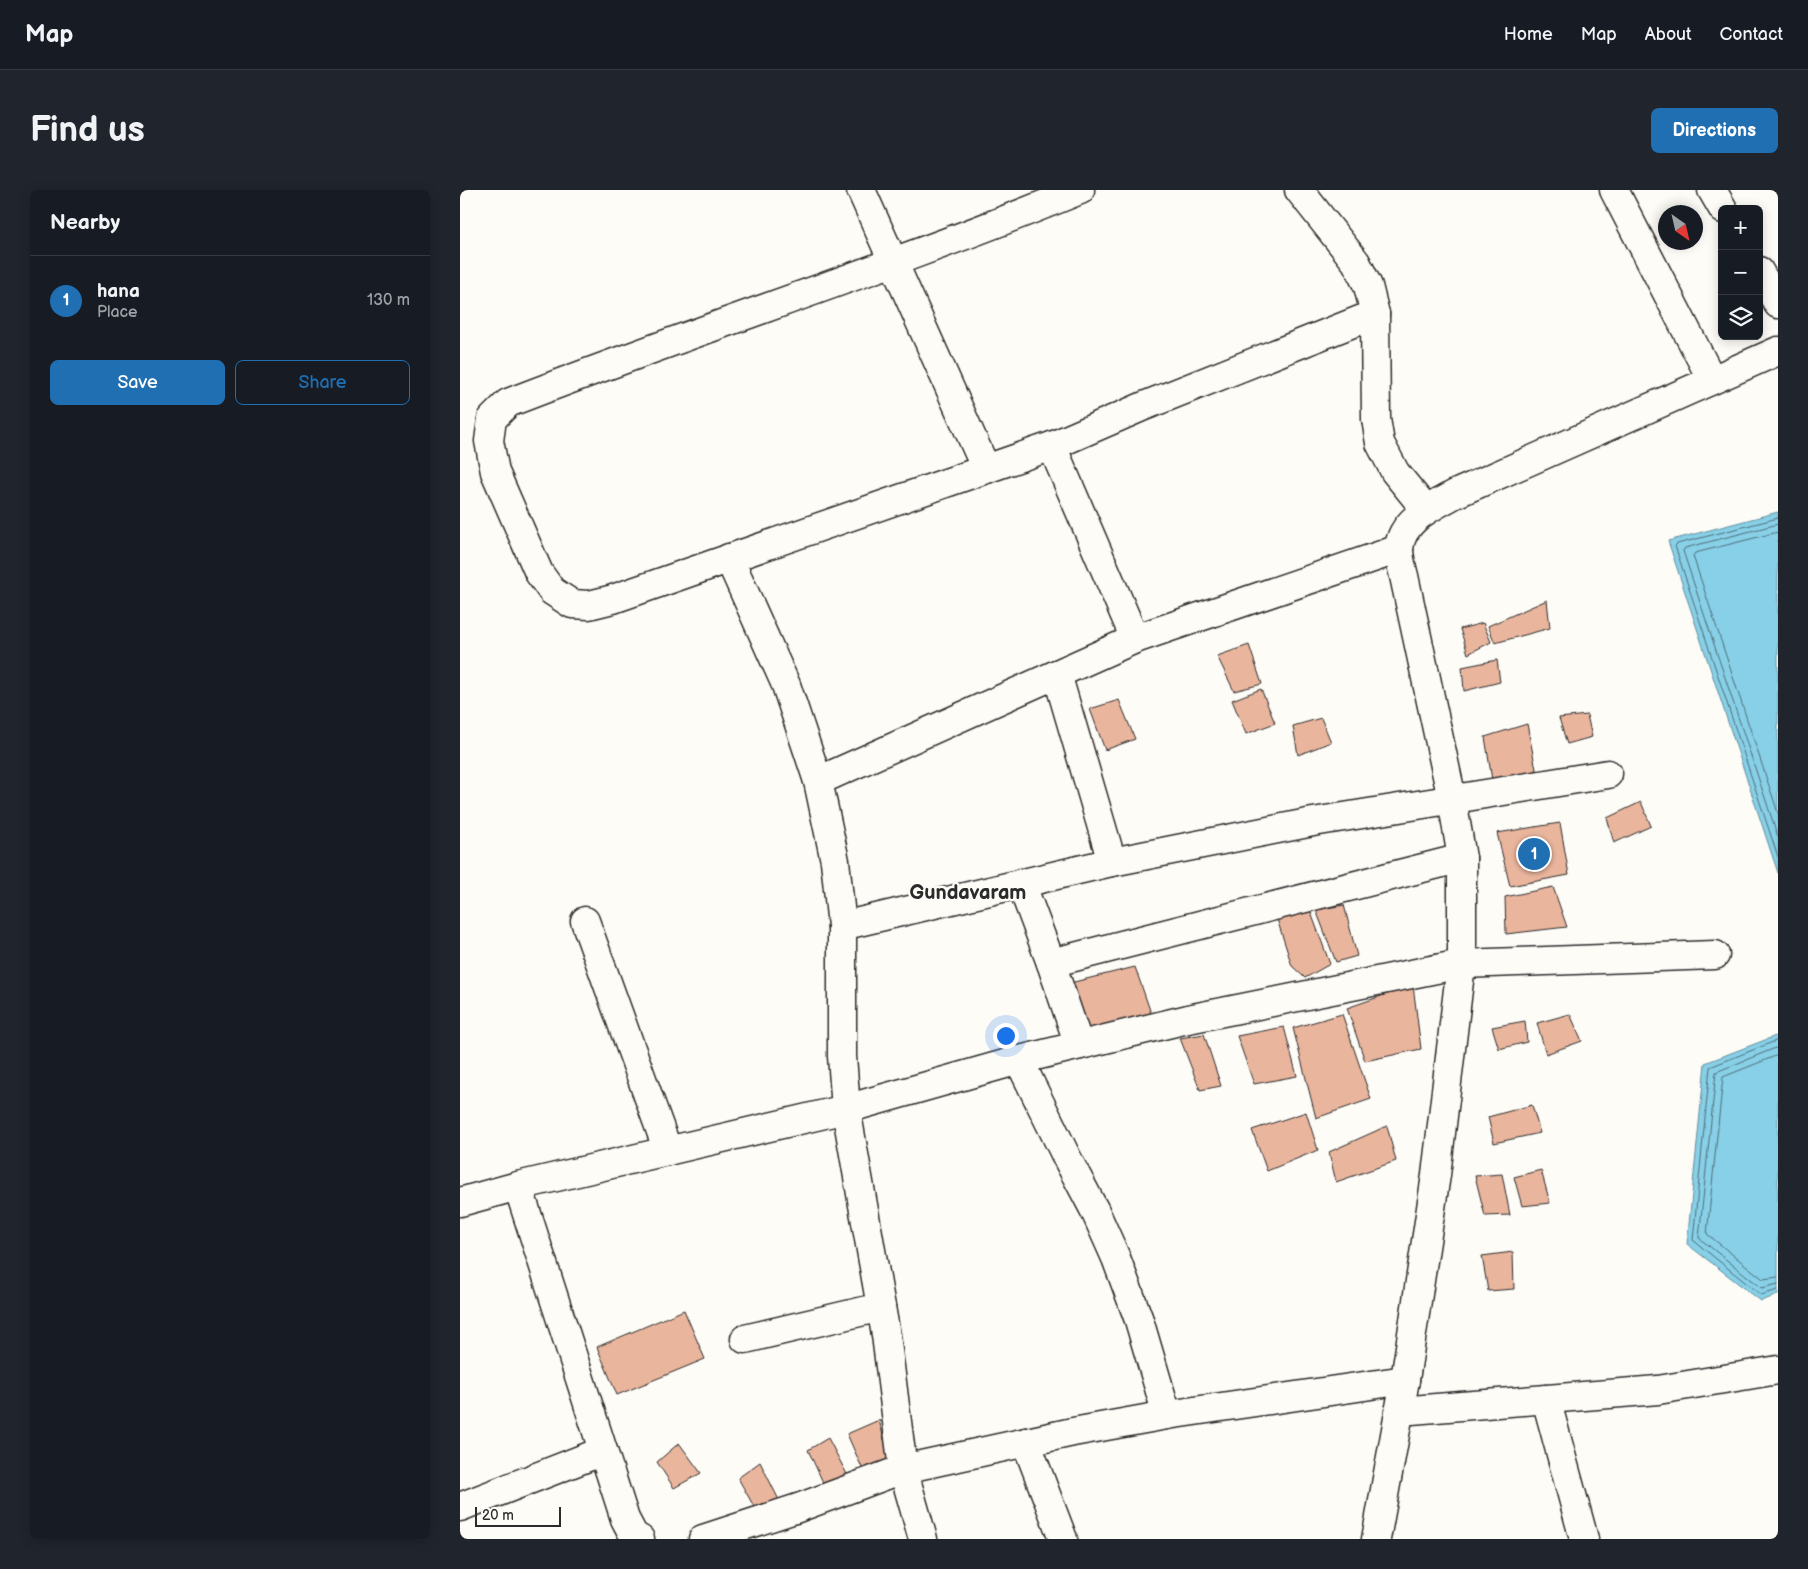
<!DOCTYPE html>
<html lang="en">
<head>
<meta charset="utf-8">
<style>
	body { margin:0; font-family:"Balsamiq Sans",sans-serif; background:#20242c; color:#f1f3f6 }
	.controls { position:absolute; right:15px; top:15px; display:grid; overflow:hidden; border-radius:8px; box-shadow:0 2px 12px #0003 }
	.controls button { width:45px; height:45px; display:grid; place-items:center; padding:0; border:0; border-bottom:1px solid #363941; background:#171b24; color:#f1f3f6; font:25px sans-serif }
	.compass { position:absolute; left:1198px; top:15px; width:45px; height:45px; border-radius:50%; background:#171b24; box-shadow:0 2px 12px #0003; rotate:146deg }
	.scale { position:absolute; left:15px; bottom:12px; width:86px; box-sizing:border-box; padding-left:5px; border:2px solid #2b2b2b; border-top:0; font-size:14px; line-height:18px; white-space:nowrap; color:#2b2b2b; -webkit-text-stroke:4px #fdfcf7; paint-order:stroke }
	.you { position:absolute; left:545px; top:845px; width:18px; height:18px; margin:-12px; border:4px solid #fff; border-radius:50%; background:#1a73e8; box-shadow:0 0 0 8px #1a73e833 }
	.badge { display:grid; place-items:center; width:32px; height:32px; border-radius:50%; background:#1f6fb2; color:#fff; font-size:16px; font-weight:700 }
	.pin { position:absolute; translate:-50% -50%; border:2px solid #fff; box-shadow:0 1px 5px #0006 }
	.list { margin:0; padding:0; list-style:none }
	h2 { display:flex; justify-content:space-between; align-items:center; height:65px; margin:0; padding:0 20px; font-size:21px }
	h2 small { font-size:16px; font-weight:400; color:#9ea1a6 }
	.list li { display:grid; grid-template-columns:32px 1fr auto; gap:15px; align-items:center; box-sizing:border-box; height:90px; padding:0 20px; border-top:1px solid #363941 }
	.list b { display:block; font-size:19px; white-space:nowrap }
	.list p { margin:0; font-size:16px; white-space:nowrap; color:#9ea1a6 }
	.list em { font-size:16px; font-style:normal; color:#9ea1a6 }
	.actions { display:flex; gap:10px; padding:15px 20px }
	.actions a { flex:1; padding:11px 0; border:1px solid #1f6fb2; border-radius:8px; text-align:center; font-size:18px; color:#1f6fb2 }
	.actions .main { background:#1f6fb2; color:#fff }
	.icon { flex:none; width:28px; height:28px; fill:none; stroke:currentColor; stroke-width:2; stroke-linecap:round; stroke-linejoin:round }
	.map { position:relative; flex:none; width:1318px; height:1349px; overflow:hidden; border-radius:8px }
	header { display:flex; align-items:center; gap:30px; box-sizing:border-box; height:70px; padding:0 25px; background:#171b24; border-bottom:1px solid #363941 }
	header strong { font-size:24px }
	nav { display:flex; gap:28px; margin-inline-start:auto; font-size:18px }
	.intro { display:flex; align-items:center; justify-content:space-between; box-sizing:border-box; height:120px; padding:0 30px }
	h1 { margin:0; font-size:35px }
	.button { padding:12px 22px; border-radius:8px; background:#1f6fb2; color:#fff; font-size:18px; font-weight:700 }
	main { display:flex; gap:30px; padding:0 30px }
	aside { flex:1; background:#171b24; border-radius:8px; box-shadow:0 2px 12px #0003 }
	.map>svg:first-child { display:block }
	.water { fill:#87d0e8; stroke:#628e9c }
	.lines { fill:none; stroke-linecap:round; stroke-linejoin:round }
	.shore { stroke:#506d77; stroke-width:1 }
	.building { fill:#eab59d; stroke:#2b2b2b }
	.street-casing { stroke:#2b2b2b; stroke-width:31 }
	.secondary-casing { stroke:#2b2b2b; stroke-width:31 }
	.street { stroke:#fdfcf7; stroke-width:28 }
	.secondary { stroke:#fdfcf7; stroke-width:28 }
	.labels { text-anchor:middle; stroke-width:4.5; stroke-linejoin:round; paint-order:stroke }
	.quarter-label { font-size:20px; font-weight:bold; fill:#2b2b2b; stroke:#fdfcf7 }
</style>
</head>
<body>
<header>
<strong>Map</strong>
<nav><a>Home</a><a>Map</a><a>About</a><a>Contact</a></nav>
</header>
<div class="intro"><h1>Find us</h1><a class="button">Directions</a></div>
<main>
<aside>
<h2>Nearby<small></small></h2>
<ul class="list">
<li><span class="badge">1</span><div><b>hana</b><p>Place</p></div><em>130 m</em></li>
</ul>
<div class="actions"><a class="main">Save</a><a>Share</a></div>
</aside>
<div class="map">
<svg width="1318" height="1349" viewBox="0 0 1318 1349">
	<rect width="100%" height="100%" fill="#fdfcf7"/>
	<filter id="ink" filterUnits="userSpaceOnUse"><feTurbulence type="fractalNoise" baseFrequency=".02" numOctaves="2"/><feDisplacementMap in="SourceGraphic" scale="10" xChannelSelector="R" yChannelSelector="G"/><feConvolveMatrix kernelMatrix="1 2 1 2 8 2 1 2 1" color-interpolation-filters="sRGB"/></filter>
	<g filter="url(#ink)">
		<g class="water">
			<path d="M 1318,322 L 1318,683 L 1208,351 Z"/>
			<path d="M 1318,845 L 1318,1105 L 1301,1111 L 1227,1054 L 1245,873 Z"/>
		</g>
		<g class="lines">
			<g class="shore">
				<path d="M 1318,328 L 1217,354 L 1215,356 L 1318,667"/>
				<path d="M 1318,334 L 1225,358 L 1223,361 L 1318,647"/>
				<path d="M 1318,342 L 1235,363 L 1233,366 L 1318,623"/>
				<path d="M 1318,850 L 1250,877 L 1233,1050 L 1301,1105 L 1318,1100"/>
				<path d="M 1318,857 L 1256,882 L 1239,1048 L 1302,1098 L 1318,1094"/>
				<path d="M 1318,865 L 1263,887 L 1247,1044 L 1303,1089 L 1318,1087"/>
			</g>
		</g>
		<g class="building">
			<path d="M 1087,410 L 1090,438 L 1035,453 L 1028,436 Z"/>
			<path d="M 1023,433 L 1031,452 L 1008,464 L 1000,439 Z"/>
			<path d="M 789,455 L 802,494 L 774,501 L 757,466 Z"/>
			<path d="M 1037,470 L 1040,492 L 1004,501 L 1002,477 Z"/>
			<path d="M 801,499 L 815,533 L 786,544 L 772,510 Z"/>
			<path d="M 659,510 L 675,549 L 645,560 L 630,519 Z"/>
			<path d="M 1127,525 L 1132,547 L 1107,554 L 1099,528 Z"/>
			<path d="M 861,528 L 871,552 L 838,565 L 833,536 Z"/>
			<path d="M 1067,534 L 1077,584 L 1033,596 L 1025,547 Z"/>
			<path d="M 1181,612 L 1191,636 L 1154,653 L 1147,628 Z"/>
			<path d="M 1100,633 L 1109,685 L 1050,696 L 1037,643 Z"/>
			<path d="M 1093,697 L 1107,737 L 1046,744 L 1045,707 Z"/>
			<path d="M 884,715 L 897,766 L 876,772 L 856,720 Z"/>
			<path d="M 850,720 L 870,774 L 845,788 L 832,776 L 817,729 Z"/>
			<path d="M 675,777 L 693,829 L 630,846 L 606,794 Z"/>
			<path d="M 953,795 L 961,859 L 905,871 L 887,818 Z"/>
			<path d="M 882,824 L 911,909 L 856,928 L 833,838 Z"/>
			<path d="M 1110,824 L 1122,851 L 1086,864 L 1077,833 Z"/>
			<path d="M 1065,831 L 1067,852 L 1039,859 L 1032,837 Z"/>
			<path d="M 824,837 L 837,886 L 794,894 L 777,846 Z"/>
			<path d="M 744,844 L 761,896 L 740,900 L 720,848 Z"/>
			<path d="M 1072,915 L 1080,943 L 1034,953 L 1028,927 Z"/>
			<path d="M 846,922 L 858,960 L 807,981 L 792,940 Z"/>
			<path d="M 927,936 L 936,971 L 876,992 L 869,962 Z"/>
			<path d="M 1081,980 L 1090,1013 L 1062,1016 L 1054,987 Z"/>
			<path d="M 1042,984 L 1050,1025 L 1025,1026 L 1015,986 Z"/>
			<path d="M 1053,1062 L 1054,1099 L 1028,1101 L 1022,1066 Z"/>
			<path d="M 224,1120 L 245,1169 L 157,1205 L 137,1157 Z"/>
			<path d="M 419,1230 L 430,1272 L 403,1280 L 387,1244 Z"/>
			<path d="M 368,1248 L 390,1290 L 367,1301 L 348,1260 Z"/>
			<path d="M 219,1253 L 241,1283 L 214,1298 L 197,1272 Z"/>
			<path d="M 300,1272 L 320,1312 L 297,1322 L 278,1288 Z"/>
		</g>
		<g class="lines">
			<g class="street-casing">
				<g id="street">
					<path d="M 401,0 L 526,279"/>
					<path d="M 620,0 C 432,77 238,139 48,213 L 32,229 L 29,251 L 35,282 L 79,383 L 92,401 L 112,414 L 129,415 L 153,409 L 592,256 L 684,216 L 915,124"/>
					<path d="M 839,0 L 896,72 L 908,96 L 915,124 L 916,229 L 920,253 L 935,282 L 966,320"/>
					<path d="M 1154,0 L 1252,190"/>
					<path d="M 1252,0 L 1263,19"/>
					<path d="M 1299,81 L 1318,114"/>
					<path d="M 592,256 L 675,449"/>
					<path d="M 269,368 L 326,495 L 358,591 L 375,671 L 382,736 L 382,866 L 386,919 L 426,1145 L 443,1279 L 463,1349"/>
					<path d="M 597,484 L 652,672"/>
					<path d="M 358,591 L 675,449 L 939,359"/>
					<path d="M 561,693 L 591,773 L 619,855"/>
					<path d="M 125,731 L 208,961"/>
					<path d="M 382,736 L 652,672 L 853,632 L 1148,584"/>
					<path d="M 591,773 L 1002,668"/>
					<path d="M 559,870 L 607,968 L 635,1021 L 656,1068 L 679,1130 L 707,1225"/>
					<path d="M 58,996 L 165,1329 L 174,1346 L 180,1349"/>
					<path d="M 0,1012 L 58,996 L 386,919 L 559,870 L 728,829 L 1001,774 L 1255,765"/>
					<path d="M 285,1149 L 421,1117"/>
					<path d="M 1086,1209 L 1124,1349"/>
					<path d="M 939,1221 L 1198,1200 L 1318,1180"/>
					<path d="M 566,1252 L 603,1349"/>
					<path d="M 0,1317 L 143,1261"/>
					<path d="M 243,1349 L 338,1318 L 443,1279 L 613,1242 L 707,1225 L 945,1190"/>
				</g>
			</g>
			<g class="secondary-casing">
				<path id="secondary" d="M 916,1349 L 945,1190 L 976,985 L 1002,766 L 1002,668 L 992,609 L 944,386 C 942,378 939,368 939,359 C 941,330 973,316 995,304 L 1318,161"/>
			</g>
			<use href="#street" class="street"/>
			<use href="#secondary" class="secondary"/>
		</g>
	</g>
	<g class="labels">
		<g class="quarter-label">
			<text x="508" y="709">Gundavaram</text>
		</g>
	</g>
</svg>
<div class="controls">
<button>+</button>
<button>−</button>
<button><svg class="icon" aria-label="layers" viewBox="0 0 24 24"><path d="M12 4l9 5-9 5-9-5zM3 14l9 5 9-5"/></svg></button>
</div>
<svg class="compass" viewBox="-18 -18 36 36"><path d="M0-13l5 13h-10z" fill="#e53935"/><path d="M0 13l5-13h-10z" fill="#9ea1a6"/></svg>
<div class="scale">20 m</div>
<div class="you"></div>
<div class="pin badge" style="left:1074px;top:664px">1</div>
</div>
</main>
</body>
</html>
